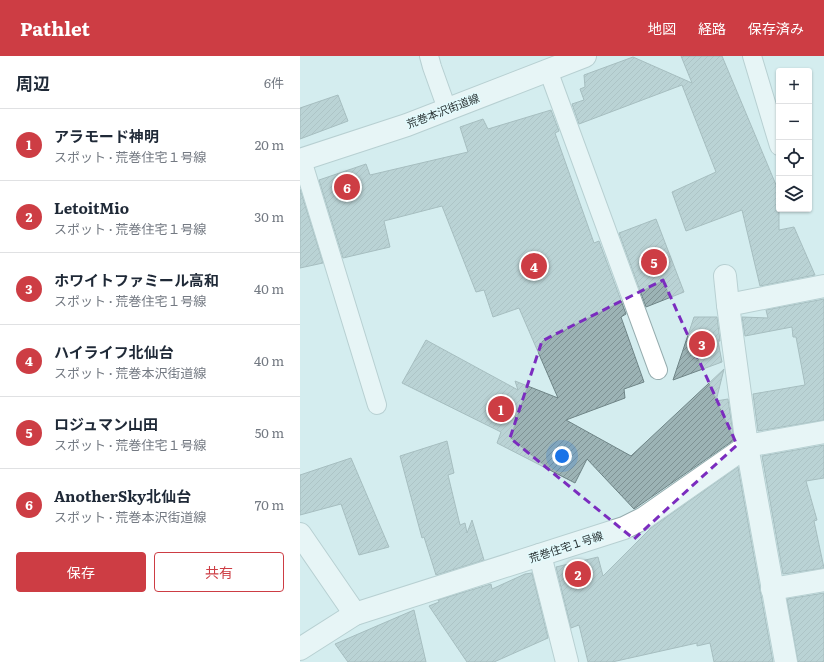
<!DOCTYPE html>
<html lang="ja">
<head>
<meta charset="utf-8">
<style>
	body { margin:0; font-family:Literata,"Noto Sans JP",serif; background:#f2f2f3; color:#1f2937 }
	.controls { position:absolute; right:12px; top:12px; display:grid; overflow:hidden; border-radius:4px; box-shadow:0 1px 3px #0004 }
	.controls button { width:36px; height:36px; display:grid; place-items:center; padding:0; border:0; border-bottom:1px solid #e0e1e3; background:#fff; color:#1f2937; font:20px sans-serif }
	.you { position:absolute; left:262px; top:400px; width:14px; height:14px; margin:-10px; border:3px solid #fff; border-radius:50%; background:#1a73e8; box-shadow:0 0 0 6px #1a73e833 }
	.badge { display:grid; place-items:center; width:26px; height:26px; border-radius:50%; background:#cd3d44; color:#fff; font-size:13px; font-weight:700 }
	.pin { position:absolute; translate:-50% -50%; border:2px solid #fff; box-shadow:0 1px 4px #0006 }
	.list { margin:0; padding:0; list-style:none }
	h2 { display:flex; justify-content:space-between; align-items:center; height:52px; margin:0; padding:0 16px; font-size:17px }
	h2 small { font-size:13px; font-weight:400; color:#747a83 }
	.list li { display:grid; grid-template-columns:26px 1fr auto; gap:12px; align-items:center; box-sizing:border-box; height:72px; padding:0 16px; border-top:1px solid #e0e1e3 }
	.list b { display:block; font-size:15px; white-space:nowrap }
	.list p { margin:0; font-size:13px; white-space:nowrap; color:#747a83 }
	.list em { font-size:13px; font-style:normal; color:#747a83 }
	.actions { display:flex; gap:8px; padding:12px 16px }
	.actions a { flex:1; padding:9px 0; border:1px solid #cd3d44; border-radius:4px; text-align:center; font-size:14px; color:#cd3d44 }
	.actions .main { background:#cd3d44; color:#fff }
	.icon { flex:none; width:22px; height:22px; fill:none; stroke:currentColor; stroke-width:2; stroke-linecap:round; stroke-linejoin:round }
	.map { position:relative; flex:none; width:524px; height:606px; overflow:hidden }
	header { display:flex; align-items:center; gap:24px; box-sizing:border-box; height:56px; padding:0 20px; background:#cd3d44; color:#fff }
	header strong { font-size:19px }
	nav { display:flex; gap:22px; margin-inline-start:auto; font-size:14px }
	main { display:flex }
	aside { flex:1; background:#fff }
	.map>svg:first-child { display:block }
	.building { fill:url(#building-hatch); stroke:#6f8587 }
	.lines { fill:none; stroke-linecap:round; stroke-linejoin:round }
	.service-casing { stroke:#96adaf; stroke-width:20 }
	.minor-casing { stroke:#96adaf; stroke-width:24 }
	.tertiary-casing { stroke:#96adaf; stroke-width:24 }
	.service { stroke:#fff; stroke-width:18 }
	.minor { stroke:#fff; stroke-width:22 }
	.tertiary { stroke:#fff; stroke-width:22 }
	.marked { fill:none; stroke:#7b2cbf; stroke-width:3; stroke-dasharray:8 5; stroke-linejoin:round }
	.labels { text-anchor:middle; stroke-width:3; stroke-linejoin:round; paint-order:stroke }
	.street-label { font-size:11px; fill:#2b3435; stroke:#e2fafc }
</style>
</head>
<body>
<header>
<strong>Pathlet</strong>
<nav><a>地図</a><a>経路</a><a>保存済み</a></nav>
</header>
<main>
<aside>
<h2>周辺<small>6件</small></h2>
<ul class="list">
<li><span class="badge">1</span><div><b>アラモード神明</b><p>スポット · 荒巻住宅１号線</p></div><em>20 m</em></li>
<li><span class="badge">2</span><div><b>LetoitMio</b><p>スポット · 荒巻住宅１号線</p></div><em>30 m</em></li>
<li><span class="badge">3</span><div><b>ホワイトファミール高和</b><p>スポット · 荒巻住宅１号線</p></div><em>40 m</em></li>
<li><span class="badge">4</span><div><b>ハイライフ北仙台</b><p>スポット · 荒巻本沢街道線</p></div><em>40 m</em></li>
<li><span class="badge">5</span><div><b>ロジュマン山田</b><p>スポット · 荒巻住宅１号線</p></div><em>50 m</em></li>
<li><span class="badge">6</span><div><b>AnotherSky北仙台</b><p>スポット · 荒巻本沢街道線</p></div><em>70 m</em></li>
</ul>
<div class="actions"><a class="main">保存</a><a>共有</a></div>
</aside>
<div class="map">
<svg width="524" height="606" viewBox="0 0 524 606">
	<defs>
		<pattern id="building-hatch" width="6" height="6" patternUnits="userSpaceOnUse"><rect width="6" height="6" fill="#9cb3b5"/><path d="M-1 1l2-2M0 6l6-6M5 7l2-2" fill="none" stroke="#7f9294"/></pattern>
	</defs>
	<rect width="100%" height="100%" fill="#d4edef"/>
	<g class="building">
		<path d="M 381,0 L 422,0 L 479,136 L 479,174 L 494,171 L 515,219 L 460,230 L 442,154 L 386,175 L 372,136 L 416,116 L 382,29 L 279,68 L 272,48 L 284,44 L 280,33 L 285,31 L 284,19 L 333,1 L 392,27 Z"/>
		<path d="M 38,39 L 48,65 L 0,83 L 0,52 Z"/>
		<path d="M 251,54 L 259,75 L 255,77 L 294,187 L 299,185 L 326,258 L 321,261 L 344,326 L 324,333 L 325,342 L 266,364 L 331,400 L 424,313 L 416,345 L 428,343 L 434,384 L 334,453 L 287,403 L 275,427 L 197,387 L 201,376 L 102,327 L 126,284 L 218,334 L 215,325 L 258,342 L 219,252 L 193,261 L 184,234 L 176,236 L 142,150 L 84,165 L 90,191 L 43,202 L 19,124 L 66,108 L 70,119 L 168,96 L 160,71 L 183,63 L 188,73 Z"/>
		<path d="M 0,133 L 23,207 L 0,212 Z"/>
		<path d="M 356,163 L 384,236 L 346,251 L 319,177 Z"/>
		<path d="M 524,243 L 524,364 L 458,375 L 453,338 L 505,329 L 496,281 L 493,281 L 492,271 L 445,280 L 442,261 L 468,262 L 466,254 Z"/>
		<path d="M 394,261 L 417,261 L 420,285 L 418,285 L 422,306 L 373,324 Z"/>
		<path d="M 147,385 L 154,417 L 148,419 L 160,469 L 165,467 L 167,477 L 172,464 L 184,504 L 136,519 L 124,481 L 122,482 L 100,400 Z"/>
		<path d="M 524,389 L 524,422 L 506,425 L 517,464 L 514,465 L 524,512 L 483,518 L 462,400 Z"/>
		<path d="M 51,402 L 89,491 L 59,499 L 41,448 L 0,459 L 0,419 Z"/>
		<path d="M 438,411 L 473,606 L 414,606 L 410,587 L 397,590 L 397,587 L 312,606 L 288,606 L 279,569 L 271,572 L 256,511 L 298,501 L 303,520 L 351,472 Z"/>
		<path d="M 232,517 L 248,582 L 194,606 L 167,606 L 129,550 L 139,546 L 138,544 L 191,528 L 192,533 L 225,518 Z"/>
		<path d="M 524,537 L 524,606 L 498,606 L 487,543 Z"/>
		<path d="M 114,554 L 126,606 L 48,606 L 35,588 Z"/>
	</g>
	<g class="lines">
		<g class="service-casing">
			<g id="service">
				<path d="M 129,0 L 132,11 L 147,53"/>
				<path d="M 452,0 L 479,90"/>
				<path d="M 248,14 L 358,314"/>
				<path d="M 2,104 L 77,349"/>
			</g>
		</g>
		<g class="minor-casing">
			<g id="minor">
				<path d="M 425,220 L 428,249"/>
				<path d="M 0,478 L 55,558"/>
				<path d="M 240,499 L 267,606"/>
				<path d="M 472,533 L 524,524"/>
				<path d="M 0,593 L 55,558 L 324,472 L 344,462 L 447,390 L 524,376"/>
				<path d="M 486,606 L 447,390 L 428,249 L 524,230"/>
			</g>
		</g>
		<g class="tertiary-casing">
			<path id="tertiary" d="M 0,104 L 107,69 L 285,0"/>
		</g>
		<use href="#service" class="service"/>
		<use href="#minor" class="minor"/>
		<use href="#tertiary" class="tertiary"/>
	</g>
	<path d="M0 0H524V606H0ZM 363,224 L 437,389 L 334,483 L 210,382 L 242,285 Z" fill="#d4edef" fill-opacity=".55" fill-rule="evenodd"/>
	<path class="marked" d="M 363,224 L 437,389 L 334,483 L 210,382 L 242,285 Z"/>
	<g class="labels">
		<g class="street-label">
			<text transform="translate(143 55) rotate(-21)" y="4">荒巻本沢街道線</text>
			<text transform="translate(266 491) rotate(-18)" y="4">荒巻住宅１号線</text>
		</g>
	</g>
</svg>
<div class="controls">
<button>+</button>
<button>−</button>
<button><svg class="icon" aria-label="locate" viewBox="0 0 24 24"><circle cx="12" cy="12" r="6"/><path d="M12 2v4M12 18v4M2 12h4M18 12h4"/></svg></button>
<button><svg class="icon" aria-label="layers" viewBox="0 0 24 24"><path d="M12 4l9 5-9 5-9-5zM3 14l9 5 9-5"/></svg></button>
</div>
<div class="you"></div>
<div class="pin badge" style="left:201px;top:353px">1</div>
<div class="pin badge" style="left:278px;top:518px">2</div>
<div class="pin badge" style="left:402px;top:288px">3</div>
<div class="pin badge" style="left:234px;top:210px">4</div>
<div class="pin badge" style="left:354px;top:206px">5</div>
<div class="pin badge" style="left:47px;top:131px">6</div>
</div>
</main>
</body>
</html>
